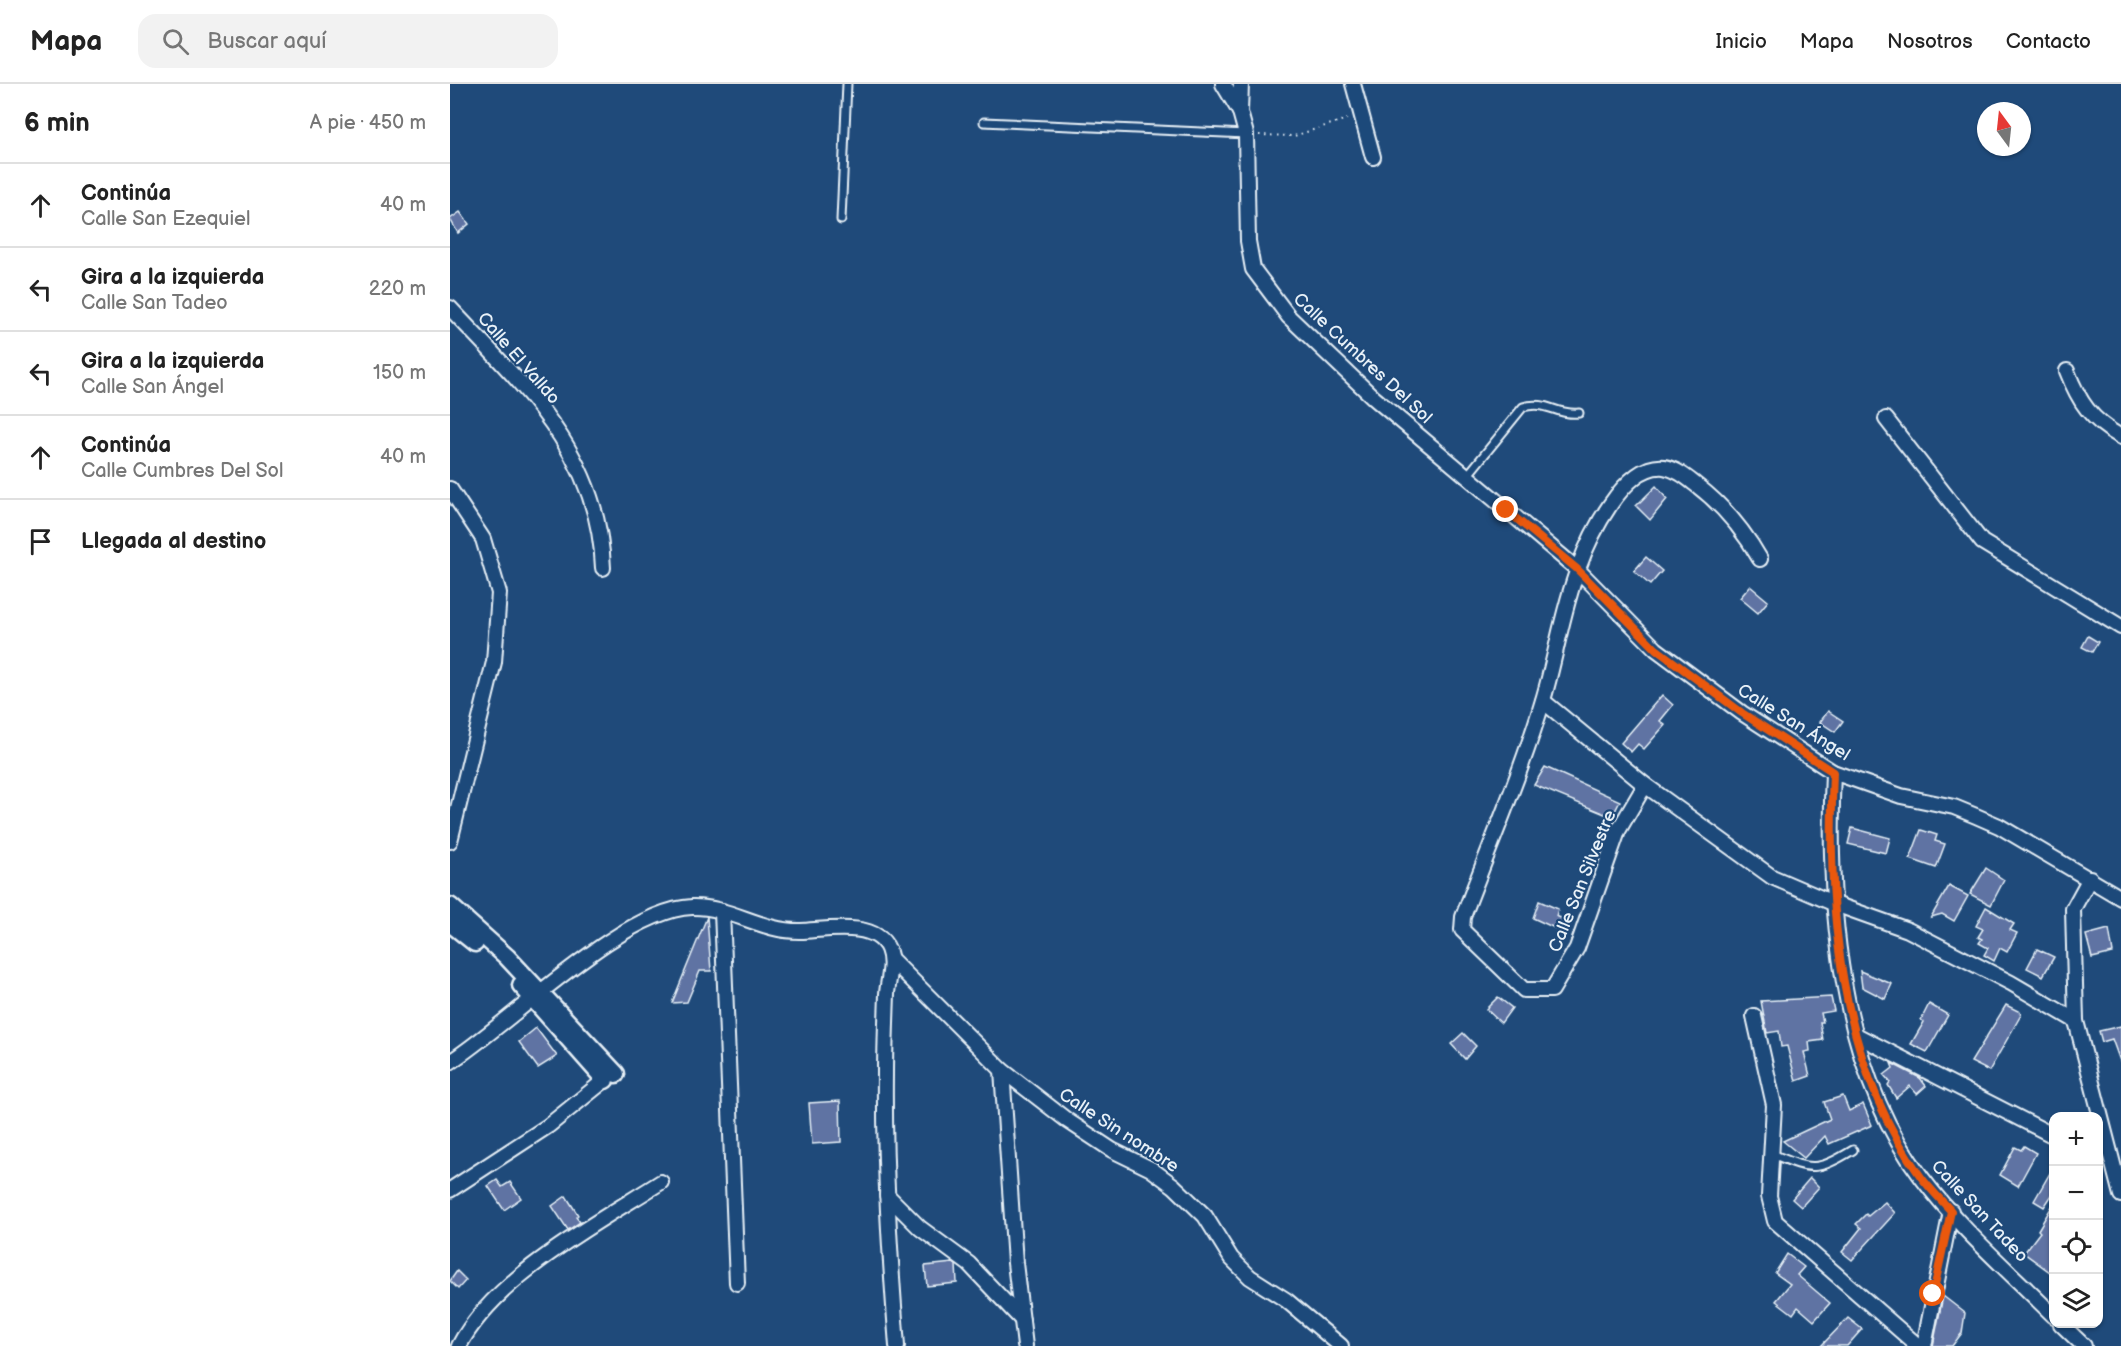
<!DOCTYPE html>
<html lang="es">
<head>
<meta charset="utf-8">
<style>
	body { margin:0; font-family:"Balsamiq Sans",sans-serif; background:#f2f2f2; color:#222 }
	.controls { position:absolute; right:18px; bottom:18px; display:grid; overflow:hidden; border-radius:12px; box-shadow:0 2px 4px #0004 }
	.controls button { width:54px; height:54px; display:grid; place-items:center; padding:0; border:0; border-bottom:2px solid #e0e0e0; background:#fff; color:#222; font:30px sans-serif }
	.compass { position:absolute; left:1527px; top:18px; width:54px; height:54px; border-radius:50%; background:#fff; box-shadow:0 2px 4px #0004; rotate:345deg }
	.stop { position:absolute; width:18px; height:18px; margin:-14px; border:4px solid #ea580c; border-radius:50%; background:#fff }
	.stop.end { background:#ea580c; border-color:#fff; box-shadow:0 2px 6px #0008 }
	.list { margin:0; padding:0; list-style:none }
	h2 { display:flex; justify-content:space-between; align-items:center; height:78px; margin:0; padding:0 24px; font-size:26px }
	h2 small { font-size:20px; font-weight:400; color:#767676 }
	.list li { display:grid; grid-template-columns:39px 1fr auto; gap:18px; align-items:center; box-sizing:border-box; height:84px; padding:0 24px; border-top:2px solid #e0e0e0 }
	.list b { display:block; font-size:22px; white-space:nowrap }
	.list p { margin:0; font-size:20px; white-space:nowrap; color:#767676 }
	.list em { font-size:20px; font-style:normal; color:#767676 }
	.icon { flex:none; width:33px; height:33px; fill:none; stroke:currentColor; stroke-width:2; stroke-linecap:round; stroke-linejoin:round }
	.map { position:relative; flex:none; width:1671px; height:1262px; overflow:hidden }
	header { display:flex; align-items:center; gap:36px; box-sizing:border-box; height:84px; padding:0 30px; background:#fff; border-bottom:2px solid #e0e0e0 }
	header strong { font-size:28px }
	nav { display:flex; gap:33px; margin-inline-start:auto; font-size:21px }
	.search { width:420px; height:54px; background:#f2f2f2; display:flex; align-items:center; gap:15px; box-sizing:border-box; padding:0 21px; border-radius:18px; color:#767676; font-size:22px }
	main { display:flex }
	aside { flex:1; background:#fff }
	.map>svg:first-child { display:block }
	.building { fill:#5f73a3; stroke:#e8f1f8; stroke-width:1.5 }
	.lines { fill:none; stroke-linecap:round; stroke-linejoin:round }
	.service-casing { stroke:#e8f1f8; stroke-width:11 }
	.minor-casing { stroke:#e8f1f8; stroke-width:18 }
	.tertiary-casing { stroke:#e8f1f8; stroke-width:21 }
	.path { stroke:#e8f1f8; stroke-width:2; stroke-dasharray:1.5 4.5; stroke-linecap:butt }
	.service { stroke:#1f4a7a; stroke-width:7 }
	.minor { stroke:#1f4a7a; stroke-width:14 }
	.tertiary { stroke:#1f4a7a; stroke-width:16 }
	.route { stroke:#ea580c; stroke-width:8 }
	.labels { text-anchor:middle; stroke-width:4.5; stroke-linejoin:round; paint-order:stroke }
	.street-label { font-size:18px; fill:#e8f1f8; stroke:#1f4a7a }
</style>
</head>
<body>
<header>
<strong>Mapa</strong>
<div class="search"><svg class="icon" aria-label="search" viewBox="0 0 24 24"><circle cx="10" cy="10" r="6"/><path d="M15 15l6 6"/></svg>Buscar aquí</div>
<nav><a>Inicio</a><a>Mapa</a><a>Nosotros</a><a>Contacto</a></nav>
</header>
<main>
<aside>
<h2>6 min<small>A pie · 450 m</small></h2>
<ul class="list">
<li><svg class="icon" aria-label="ahead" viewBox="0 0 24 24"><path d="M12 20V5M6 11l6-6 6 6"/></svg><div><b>Continúa</b><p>Calle San Ezequiel</p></div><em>40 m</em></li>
<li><svg class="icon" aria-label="left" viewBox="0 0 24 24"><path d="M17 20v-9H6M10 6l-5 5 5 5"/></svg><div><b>Gira a la izquierda</b><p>Calle San Tadeo</p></div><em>220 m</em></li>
<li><svg class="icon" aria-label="left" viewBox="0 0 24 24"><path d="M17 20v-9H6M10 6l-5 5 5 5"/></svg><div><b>Gira a la izquierda</b><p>Calle San Ángel</p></div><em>150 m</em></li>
<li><svg class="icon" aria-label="ahead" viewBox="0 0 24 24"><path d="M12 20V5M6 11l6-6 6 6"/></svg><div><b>Continúa</b><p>Calle Cumbres Del Sol</p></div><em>40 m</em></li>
<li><svg class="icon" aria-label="arrive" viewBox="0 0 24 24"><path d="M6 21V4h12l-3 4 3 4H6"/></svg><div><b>Llegada al destino</b></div></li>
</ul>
</aside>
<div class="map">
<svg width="1671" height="1262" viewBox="0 0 1671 1262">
	<rect width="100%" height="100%" fill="#1f4a7a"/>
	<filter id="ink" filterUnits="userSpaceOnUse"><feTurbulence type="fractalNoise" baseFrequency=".0167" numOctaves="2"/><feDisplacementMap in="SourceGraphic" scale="12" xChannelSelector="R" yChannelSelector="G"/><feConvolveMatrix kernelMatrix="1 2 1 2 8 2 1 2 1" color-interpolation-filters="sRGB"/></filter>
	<g filter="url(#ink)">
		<g class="building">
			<path d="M 10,128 L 19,140 L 8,149 L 0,135 Z"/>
			<path d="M 1206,402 L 1217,415 L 1200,436 L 1186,422 Z"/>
			<path d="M 1196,473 L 1212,487 L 1200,501 L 1184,487 Z"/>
			<path d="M 1300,502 L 1318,517 L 1308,529 L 1290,514 Z"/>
			<path d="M 1638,552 L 1648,558 L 1642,568 L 1632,563 Z"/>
			<path d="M 1212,611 L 1223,621 L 1210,637 L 1215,641 L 1194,665 L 1188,660 L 1181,668 L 1171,659 Z"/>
			<path d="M 1378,627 L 1393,637 L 1385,648 L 1370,638 Z"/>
			<path d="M 1095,683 L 1170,717 L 1162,733 L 1084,701 Z"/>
			<path d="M 1402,744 L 1440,754 L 1436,769 L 1398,760 Z"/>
			<path d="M 1471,746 L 1487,751 L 1485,757 L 1495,760 L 1486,784 L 1460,775 Z"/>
			<path d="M 1536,784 L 1554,796 L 1541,821 L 1520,810 Z"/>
			<path d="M 1499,802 L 1518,812 L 1504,837 L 1492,830 L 1481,833 Z"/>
			<path d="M 1089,817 L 1108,825 L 1106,832 L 1113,835 L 1109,846 L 1083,834 Z"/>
			<path d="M 1536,823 L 1564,840 L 1560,846 L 1567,849 L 1557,868 L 1550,864 L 1544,877 L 1534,871 L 1538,864 L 1529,859 L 1532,855 L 1528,853 L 1533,845 L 1526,842 Z"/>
			<path d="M 257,833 L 261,887 L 250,887 L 237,918 L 222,919 Z"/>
			<path d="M 1659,845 L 1663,869 L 1642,874 L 1636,851 Z"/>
			<path d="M 1587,865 L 1604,873 L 1593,892 L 1577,884 Z"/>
			<path d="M 1410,887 L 1442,900 L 1435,915 L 1412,903 Z"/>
			<path d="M 1048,913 L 1062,924 L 1051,939 L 1036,925 Z"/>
			<path d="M 1381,913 L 1384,927 L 1371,929 L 1373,938 L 1370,938 L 1373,956 L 1359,958 L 1360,967 L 1354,968 L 1360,992 L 1346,997 L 1337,962 L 1331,963 L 1329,947 L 1317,949 L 1311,917 Z"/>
			<path d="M 1479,920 L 1498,931 L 1477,968 L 1461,960 L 1474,938 L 1471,936 Z"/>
			<path d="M 1556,921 L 1570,928 L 1571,931 L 1539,987 L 1521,978 Z"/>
			<path d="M 1671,942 L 1671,977 L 1670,977 L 1662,955 L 1652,958 L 1649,947 Z"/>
			<path d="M 86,944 L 107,972 L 88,984 L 69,958 Z"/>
			<path d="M 1013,949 L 1026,962 L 1015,975 L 1001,960 Z"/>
			<path d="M 1441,979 L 1470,994 L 1476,1002 L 1467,1010 L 1460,1002 L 1446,1014 L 1438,1001 L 1440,998 L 1434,991 L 1443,984 Z"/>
			<path d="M 1393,1012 L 1399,1027 L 1413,1020 L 1422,1041 L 1379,1060 L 1375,1052 L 1354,1074 L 1333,1057 L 1380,1035 L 1374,1018 Z"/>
			<path d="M 390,1017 L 391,1058 L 362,1060 L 359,1019 Z"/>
			<path d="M 1574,1062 L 1586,1069 L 1568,1102 L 1550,1091 L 1565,1063 L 1571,1066 Z"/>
			<path d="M 1604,1082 L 1604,1108 L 1594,1123 L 1584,1117 Z"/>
			<path d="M 1360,1094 L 1369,1103 L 1351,1123 L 1342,1115 Z"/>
			<path d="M 47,1096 L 52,1103 L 60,1098 L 71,1114 L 54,1126 L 38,1102 Z"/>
			<path d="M 116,1112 L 128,1131 L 126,1133 L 130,1138 L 118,1146 L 102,1122 Z"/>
			<path d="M 1435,1118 L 1445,1129 L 1402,1176 L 1392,1168 L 1411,1144 L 1406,1140 L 1416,1130 L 1418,1132 Z"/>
			<path d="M 1604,1119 L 1604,1191 L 1574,1169 L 1590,1148 L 1588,1146 Z"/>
			<path d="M 1337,1170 L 1354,1183 L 1347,1191 L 1380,1219 L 1364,1237 L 1348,1223 L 1343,1230 L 1326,1217 L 1340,1200 L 1325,1189 Z"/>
			<path d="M 503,1179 L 506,1181 L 507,1199 L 477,1202 L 475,1182 Z"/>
			<path d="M 7,1187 L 16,1196 L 8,1205 L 0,1197 Z"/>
			<path d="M 1493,1212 L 1515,1229 L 1512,1249 L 1502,1262 L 1483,1262 Z"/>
			<path d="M 1398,1234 L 1412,1245 L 1397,1262 L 1371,1262 Z"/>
		</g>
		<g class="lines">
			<g class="service-casing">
				<g id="service">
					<path d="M 534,38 L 796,50"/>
					<path d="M 391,136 L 397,0"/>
					<path d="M 1017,392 L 1073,323 C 1096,316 1108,332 1129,329"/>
					<path d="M 1322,1070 C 1361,1086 1365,1089 1403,1066"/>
				</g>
			</g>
			<g class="minor-casing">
				<g id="minor">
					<path d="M 773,0 L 790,28"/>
					<path d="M 791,0 L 790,28 L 796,50 L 798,157 L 803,185 L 839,233 L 924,314 L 1127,485 L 1206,565 L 1292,629 L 1383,688 L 1451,712 L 1504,723 L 1526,732 L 1549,742 L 1671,814"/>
					<path d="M 903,0 L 923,73"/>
					<path d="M 0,224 C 73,302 149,369 153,484"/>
					<path d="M 1617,287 C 1629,318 1641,336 1671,353"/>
					<path d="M 1436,335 L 1532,458 L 1671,543"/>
					<path d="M 0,405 L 33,455 L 49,509 L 44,578 L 0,757"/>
					<path d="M 1093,617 L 1195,701 L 1322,793 L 1385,820 L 1458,846 L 1561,899 L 1626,937"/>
					<path d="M 1383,688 C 1377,819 1389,985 1472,1094 C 1509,1144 1559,1187 1604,1232"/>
					<path d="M 1195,701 L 1168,747 L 1127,864 L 1102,906 L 1074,906 L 1012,846 L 1013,833 C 1040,761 1071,690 1093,616 C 1106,573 1112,527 1128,485 C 1139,454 1174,379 1214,383 C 1226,385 1236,393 1245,400 C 1273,421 1293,445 1310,475"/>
					<path d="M 1640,794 L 1623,825 L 1626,937 L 1671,1111"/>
					<path d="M 272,827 L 287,1199"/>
					<path d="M 441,875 L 552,986 L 618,1037 L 662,1066 L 701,1085 L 724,1102 L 755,1132 L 781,1174 L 800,1193 L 836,1216 L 891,1262"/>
					<path d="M 1304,932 L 1324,1021 L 1319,1112 L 1325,1137 L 1468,1262"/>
					<path d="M 1406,951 L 1604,1052"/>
					<path d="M 0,978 C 62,938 171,826 242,823 C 280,822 311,848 351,847 C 376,846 426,836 438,865 C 444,880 438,895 437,910 C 436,937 435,964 435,991 C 434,1082 440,1172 447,1262"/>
					<path d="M 552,986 L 565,1179 L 575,1262"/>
					<path d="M 0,1106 L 98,1042 L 155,996"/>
					<path d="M 437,1111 L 470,1144 L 519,1180 L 572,1236"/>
					<path d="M 1611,1240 L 1634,1262"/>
					<path d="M 9,1262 C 45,1193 145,1140 211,1098"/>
					<path d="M 1474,1262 L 1501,1127"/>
				</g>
			</g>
			<g class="tertiary-casing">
				<g id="tertiary">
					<path d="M 0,822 L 57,873 L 166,990"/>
					<path d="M 0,839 L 25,859"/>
					<path d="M 71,901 L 155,996"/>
				</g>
			</g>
			<path class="path" d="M 809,51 L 844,52 L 897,35"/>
			<use href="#service" class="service"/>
			<use href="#minor" class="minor"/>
			<use href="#tertiary" class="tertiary"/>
		</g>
	</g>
	<g class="lines" filter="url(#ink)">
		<path class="route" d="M 1056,426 L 1127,485 L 1206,565 L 1292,629 L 1383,688 C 1377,823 1389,980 1471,1093 C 1480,1105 1491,1116 1501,1127 L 1483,1210"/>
	</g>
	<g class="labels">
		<g class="street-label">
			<text transform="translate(69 274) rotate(49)" y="6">Calle El Valldo</text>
			<text transform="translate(913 274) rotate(43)" y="6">Calle Cumbres Del Sol</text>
			<text transform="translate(1344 638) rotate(32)" y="6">Calle San Ángel</text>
			<text transform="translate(1132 797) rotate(-68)" y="6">Calle San Silvestre</text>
			<text transform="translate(669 1046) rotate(33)" y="6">Calle Sin nombre</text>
			<text transform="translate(1530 1127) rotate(47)" y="6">Calle San Tadeo</text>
		</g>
	</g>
</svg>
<div class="controls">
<button>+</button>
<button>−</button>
<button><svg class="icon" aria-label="locate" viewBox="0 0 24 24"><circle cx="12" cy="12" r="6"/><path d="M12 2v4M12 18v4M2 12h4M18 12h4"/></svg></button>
<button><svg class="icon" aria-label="layers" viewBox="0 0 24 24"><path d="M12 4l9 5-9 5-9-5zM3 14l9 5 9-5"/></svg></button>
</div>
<svg class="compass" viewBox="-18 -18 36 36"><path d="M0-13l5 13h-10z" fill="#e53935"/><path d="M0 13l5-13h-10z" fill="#767676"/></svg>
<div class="stop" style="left:1483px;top:1210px"></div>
<div class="stop end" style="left:1056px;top:426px"></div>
</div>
</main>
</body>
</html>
